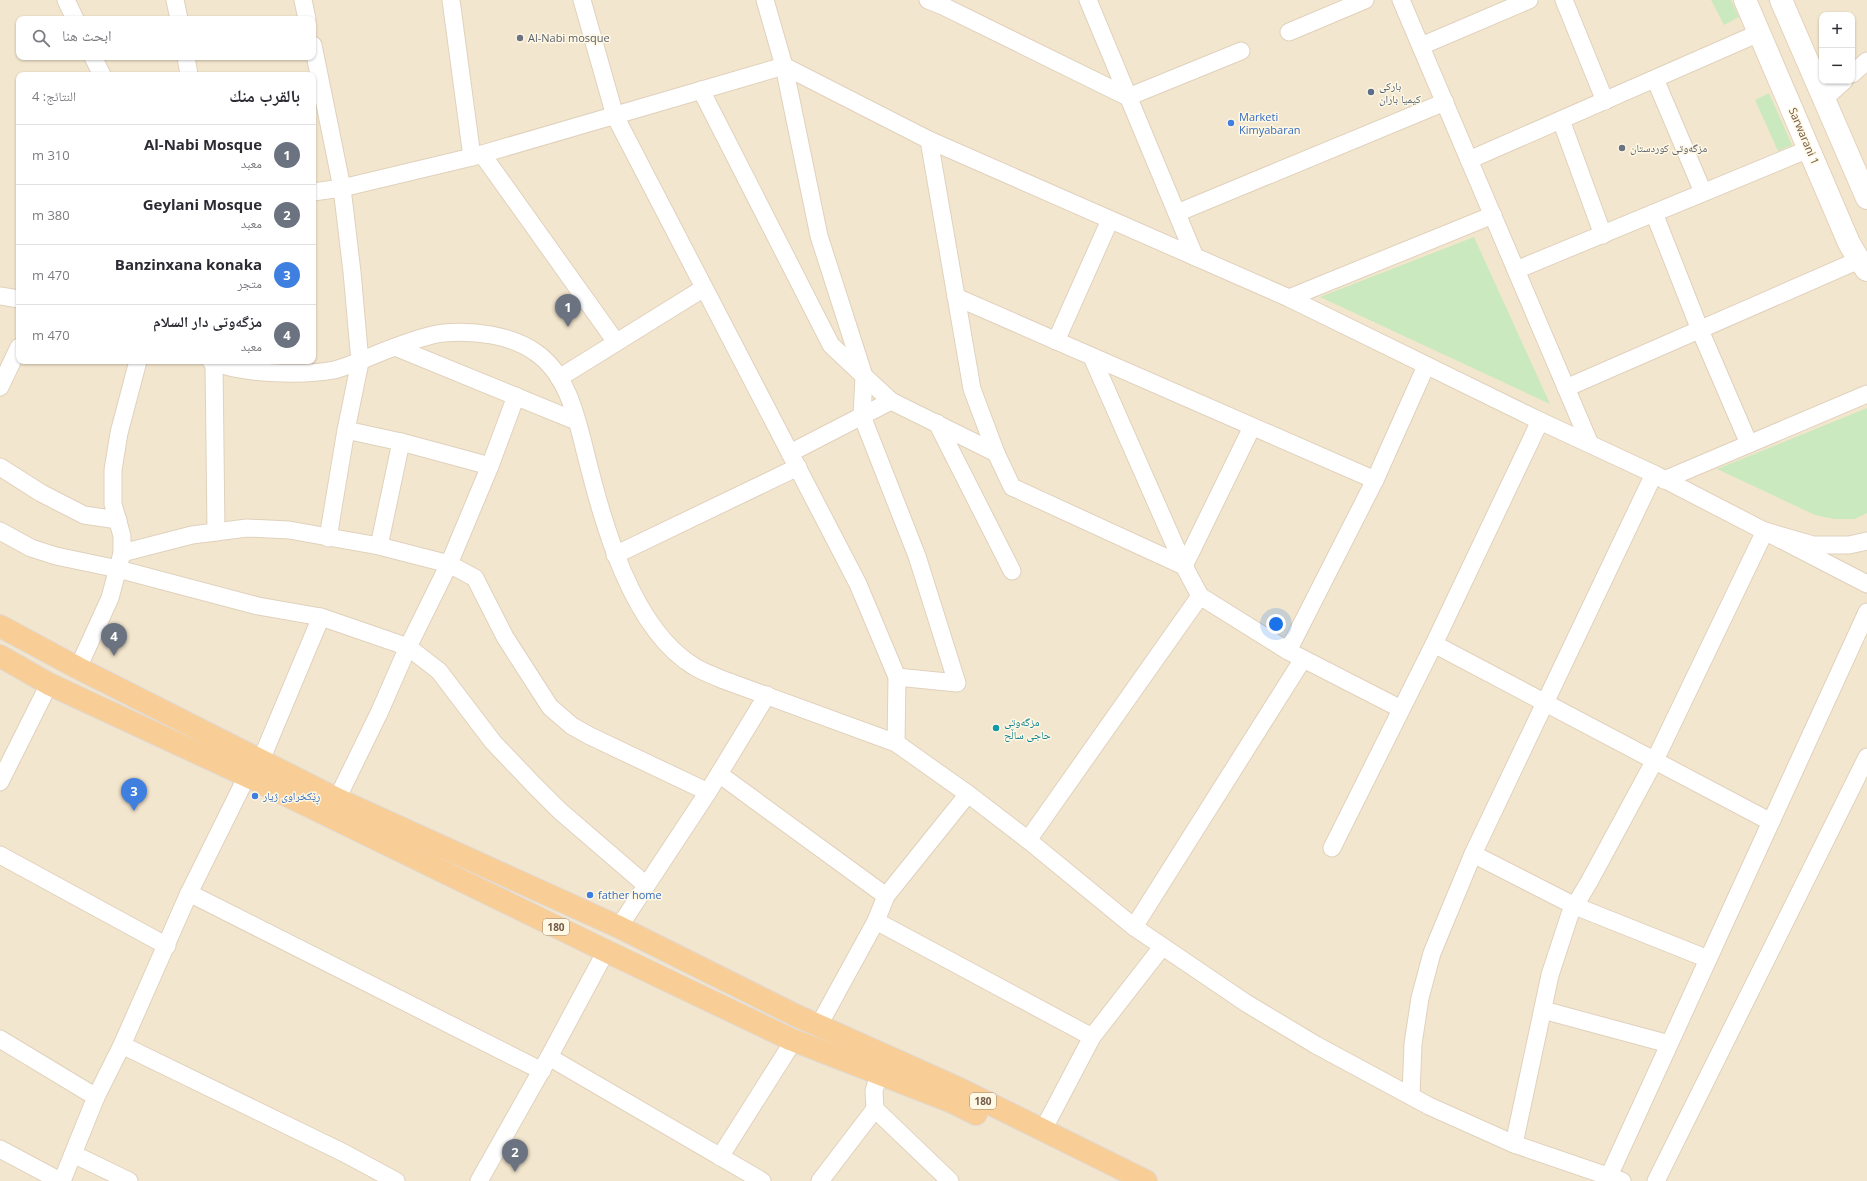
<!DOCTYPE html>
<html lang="ar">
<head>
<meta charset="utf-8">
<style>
	body { margin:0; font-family:"Open Sans","Noto Naskh Arabic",sans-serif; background:#f2f2f3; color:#2b2b33; direction:rtl }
	.controls { position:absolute; right:12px; top:12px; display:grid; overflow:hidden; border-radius:8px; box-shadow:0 1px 3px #0004 }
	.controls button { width:36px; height:36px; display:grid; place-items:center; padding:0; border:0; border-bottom:1px solid #e1e1e2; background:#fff; color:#2b2b33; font:20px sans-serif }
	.you { position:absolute; left:1276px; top:624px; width:14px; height:14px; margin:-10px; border:3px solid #fff; border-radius:50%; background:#1a73e8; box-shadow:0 0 0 6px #1a73e833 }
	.badge { display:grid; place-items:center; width:26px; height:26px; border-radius:50%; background:#7f4f3b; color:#fff; font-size:13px; font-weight:700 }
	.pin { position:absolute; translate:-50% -33px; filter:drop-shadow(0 1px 2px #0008) }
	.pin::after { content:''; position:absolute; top:21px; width:14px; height:12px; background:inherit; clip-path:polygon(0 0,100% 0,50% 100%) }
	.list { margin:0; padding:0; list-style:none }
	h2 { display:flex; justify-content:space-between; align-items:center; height:52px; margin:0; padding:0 16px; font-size:17px }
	h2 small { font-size:13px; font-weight:400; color:#7c7c81 }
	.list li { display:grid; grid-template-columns:26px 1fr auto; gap:12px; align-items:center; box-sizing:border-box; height:60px; padding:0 16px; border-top:1px solid #e1e1e2 }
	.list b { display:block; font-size:15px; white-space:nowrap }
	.list p { margin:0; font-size:13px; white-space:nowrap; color:#7c7c81 }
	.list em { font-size:13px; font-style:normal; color:#7c7c81 }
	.icon { flex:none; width:22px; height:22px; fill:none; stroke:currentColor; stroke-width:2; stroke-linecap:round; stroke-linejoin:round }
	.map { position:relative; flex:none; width:1867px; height:1181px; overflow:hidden; direction:ltr }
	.search { position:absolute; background:#fff; box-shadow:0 1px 3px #0004; left:16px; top:16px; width:300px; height:44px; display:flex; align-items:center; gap:10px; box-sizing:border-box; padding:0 14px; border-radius:8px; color:#7c7c81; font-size:15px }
	.panel { position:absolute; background:#fff; box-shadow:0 1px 3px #0004; left:16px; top:72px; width:300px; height:292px; border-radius:8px; direction:rtl }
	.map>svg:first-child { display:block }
	.residential { fill:#f3e6ce; fill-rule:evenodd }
	.green { fill:#cbe9be }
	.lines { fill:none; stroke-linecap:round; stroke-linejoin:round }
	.minor-casing { stroke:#e0d1bc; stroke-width:19 }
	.secondary-casing { stroke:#e5d2ba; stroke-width:24 }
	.trunk-casing { stroke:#e0dbd7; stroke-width:24 }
	.minor { stroke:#fff; stroke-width:17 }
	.secondary { stroke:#fff; stroke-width:22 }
	.trunk { stroke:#f9ce96; stroke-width:22 }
	.worship-dot { fill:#6b7280; stroke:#fff8e5; stroke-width:1.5 }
	.service-dot { fill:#5c6f8a; stroke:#fff8e5; stroke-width:1.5 }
	.shop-dot { fill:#3f7fe0; stroke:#fff8e5; stroke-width:1.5 }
	.culture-dot { fill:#0f9aa8; stroke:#fff8e5; stroke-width:1.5 }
	.labels { text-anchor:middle; stroke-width:3; stroke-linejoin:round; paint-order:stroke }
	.shield { fill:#fff8e5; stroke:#9c8a76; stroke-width:1 }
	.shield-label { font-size:10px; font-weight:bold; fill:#725b47 }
	.worship-label { font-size:11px; fill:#5b616d; stroke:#fff8e5; text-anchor:start }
	.service-label { font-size:11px; fill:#4e5e75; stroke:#fff8e5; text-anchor:start }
	.shop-label { font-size:11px; fill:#366cbe; stroke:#fff8e5; text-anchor:start }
	.street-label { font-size:11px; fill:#725b47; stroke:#fff8e5 }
	.culture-label { font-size:11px; fill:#0d838f; stroke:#fff8e5; text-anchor:start }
</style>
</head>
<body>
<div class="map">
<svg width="1867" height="1181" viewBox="0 0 1867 1181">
	<rect width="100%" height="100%" fill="#fcf4df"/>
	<path class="residential" d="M 0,0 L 1867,0 L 1867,1181 L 0,1181 ZM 1822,15 L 1852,15 L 1852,81 L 1822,81 ZM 19,19 L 313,19 L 313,57 L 19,57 ZM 19,75 L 313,75 L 313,361 L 19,361 Z"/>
	<g class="green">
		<path d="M 1711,0 L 1731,0 L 1739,17 L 1724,25 Z"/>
		<path d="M 1769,93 L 1792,145 L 1778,151 L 1755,100 Z"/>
		<path d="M 1474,237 L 1550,404 L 1320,297 Z"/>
		<path d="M 1867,408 L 1867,513 L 1855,519 L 1834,519 L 1815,515 L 1717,469 Z"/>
	</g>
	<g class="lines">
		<g class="minor-casing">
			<g id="minor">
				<path d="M 66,0 L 75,19"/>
				<path d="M 175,0 L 179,19"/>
				<path d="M 303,0 L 307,19"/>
				<path d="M 451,0 L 472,157"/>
				<path d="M 582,0 L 615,116 L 858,584 L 897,677 L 896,743"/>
				<path d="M 765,0 L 784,66 L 819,236 L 864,376 L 891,401 L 996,453 L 1012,487 L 1184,566 L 1252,427"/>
				<path d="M 928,0 L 943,6 L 1128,97 L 1241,51"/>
				<path d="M 1088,0 L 1195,257"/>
				<path d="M 1401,0 L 1590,444"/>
				<path d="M 1564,0 L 1605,101"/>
				<path d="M 1289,32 L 1365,0"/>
				<path d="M 313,45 L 342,188 L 352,272 L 360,362 L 346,430 L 328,538"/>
				<path d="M 1421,46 L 1529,0"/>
				<path d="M 93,57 L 102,75"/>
				<path d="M 186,57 L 189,75"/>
				<path d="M 1852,74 L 1867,61"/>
				<path d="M 1655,79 L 1703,192"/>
				<path d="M 701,90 L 831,345 L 864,376 L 862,416 L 917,556 L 957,683 L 897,677"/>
				<path d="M 1824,99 L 1844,81"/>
				<path d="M 1561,120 L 1603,235"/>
				<path d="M 929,140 L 972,389 L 996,453"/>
				<path d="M 482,154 L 616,342"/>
				<path d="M 1469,160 L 1759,33"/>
				<path d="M 313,192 L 342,188 L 472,157 L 784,66 L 929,140 L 1289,298 L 1540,421 L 1654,474 L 1867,584"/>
				<path d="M 1177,213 L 1445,102"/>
				<path d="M 1654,213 L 1700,330 L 1749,444"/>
				<path d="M 1516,270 L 1809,149"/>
				<path d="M 0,296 L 19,299"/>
				<path d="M 956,297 L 1375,480"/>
				<path d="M 1289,298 L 1493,215"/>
				<path d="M 1056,341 L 1110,220"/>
				<path d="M 395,347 L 576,421"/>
				<path d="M 1092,357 L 1184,566 L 1200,596 L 1288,651 L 1401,709"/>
				<path d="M 211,361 C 241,374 301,376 334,370 C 355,365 374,354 395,347 C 409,342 430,334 444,333 C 473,330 511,335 535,352 C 568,374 577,419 586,455 C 603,522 631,629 695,667 C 703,672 713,675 721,679 L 896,743 L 968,794 L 1028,840 L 1134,927 L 1246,1003 L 1316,1045 L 1429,1106 L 1514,1144 L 1622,1181"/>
				<path d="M 214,362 L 216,532"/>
				<path d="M 559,378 L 704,288"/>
				<path d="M 0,387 L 19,347"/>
				<path d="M 1566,388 L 1859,260 L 1864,271"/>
				<path d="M 937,423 L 1012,571"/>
				<path d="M 346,430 L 401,442 L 490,466"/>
				<path d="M 790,453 L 891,401"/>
				<path d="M 0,467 L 41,493 L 84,515 L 118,520"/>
				<path d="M 1664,480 L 1867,394"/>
				<path d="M 0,531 L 31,548 L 56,556 L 118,569 L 258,606 L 321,617 L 408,647 L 439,671 L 493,742 L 533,784 L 560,811 L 646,885"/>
				<path d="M 379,546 L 401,442"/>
				<path d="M 122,553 L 192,535 L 247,528 L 289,530 L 379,546 L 449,564 L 475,578 L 505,637 L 550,707 L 572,726 L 590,736 L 708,792"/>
				<path d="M 615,555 L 798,467"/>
				<path d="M 1434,644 L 1771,822"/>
				<path d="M 1288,651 L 1375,480 L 1426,366"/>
				<path d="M 78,668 L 110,598 L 122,553 L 122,536 L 113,504 L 113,470 L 119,433 L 138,361"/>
				<path d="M 261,760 L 321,617"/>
				<path d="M 719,774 L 886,896"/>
				<path d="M 0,782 L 49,684"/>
				<path d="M 337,799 L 379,713 L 408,647 L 449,564 L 490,466 L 516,396"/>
				<path d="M 1028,840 L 1200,596"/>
				<path d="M 1332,848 L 1434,644 L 1540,421"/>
				<path d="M 1473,854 L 1575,906 L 1708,959"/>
				<path d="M 0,855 L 167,946"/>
				<path d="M 189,893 L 542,1071"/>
				<path d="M 876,921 L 1092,1037"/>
				<path d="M 619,927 L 708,792 L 767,695"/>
				<path d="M 1134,927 L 1303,659"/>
				<path d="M 1543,1010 L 1669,1044"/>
				<path d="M 819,1025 L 876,921 L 886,896 L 968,794"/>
				<path d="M 0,1039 L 96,1097"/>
				<path d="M 122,1045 L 344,1153 L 396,1181"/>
				<path d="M 549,1057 L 762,1181"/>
				<path d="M 882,1063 L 874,1091 L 875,1109 L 950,1181"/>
				<path d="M 1411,1095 L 1413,1044 L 1420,998 L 1432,953 L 1473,854 L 1654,474"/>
				<path d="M 1043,1130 L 1092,1037 L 1162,947"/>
				<path d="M 1514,1144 L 1550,975 L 1570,914 L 1589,882 L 1655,760 L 1765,531 L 1813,545 L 1849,545 L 1867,541"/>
				<path d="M 0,1149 L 60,1181"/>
				<path d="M 73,1154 L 129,1181"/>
				<path d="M 720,1157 L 794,1040"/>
				<path d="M 1609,1176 L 1867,612"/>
				<path d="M 62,1181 L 96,1097 L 122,1045 L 189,893 L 247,776"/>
				<path d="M 479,1181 L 549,1057 L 606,951"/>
				<path d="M 820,1181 L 875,1109"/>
				<path d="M 1656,1181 L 1867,757"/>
			</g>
		</g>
		<g class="secondary-casing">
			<g id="secondary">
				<path d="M 1745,0 L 1849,243 L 1859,260 L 1867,270"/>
				<path d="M 1781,0 L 1867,198"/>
			</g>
		</g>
		<g class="trunk-casing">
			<g id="trunk">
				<path d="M 0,626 L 78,668 L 337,799 L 619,927 L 795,1015 L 960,1089 L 1146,1181"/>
				<path d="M 0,656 L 49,684 L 247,776 L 606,951 L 790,1039 L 952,1102 L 976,1114"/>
			</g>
		</g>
		<use href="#minor" class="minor"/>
		<use href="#secondary" class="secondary"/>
		<use href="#trunk" class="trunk"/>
	</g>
	<g class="worship-dot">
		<circle cx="520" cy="38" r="4"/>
		<circle cx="1622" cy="148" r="4"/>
	</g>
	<circle class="service-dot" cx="1371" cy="92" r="4"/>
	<g class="shop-dot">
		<circle cx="1231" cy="123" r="4"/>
		<circle cx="255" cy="796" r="4"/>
		<circle cx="590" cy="895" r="4"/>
	</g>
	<circle class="culture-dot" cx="996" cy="728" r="4"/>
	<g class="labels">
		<g class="shield">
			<rect x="543" y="919" width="26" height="16" rx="3"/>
			<rect x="970" y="1093" width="26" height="16" rx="3"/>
		</g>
		<g class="shield-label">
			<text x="556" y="931">180</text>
			<text x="983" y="1105">180</text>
		</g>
		<g class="worship-label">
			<text x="528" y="42">Al-Nabi mosque</text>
			<text x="1630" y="152">مزگەوتی کوردستان</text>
		</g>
		<g class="service-label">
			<text x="1379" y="90">باركى<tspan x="1379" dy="13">كيميا باران</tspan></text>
		</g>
		<g class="shop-label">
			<text x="1239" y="121">Marketi<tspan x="1239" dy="13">Kimyabaran</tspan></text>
			<text x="263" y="800">ڕێکخراوی ژیار</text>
			<text x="598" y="899">father home</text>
		</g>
		<g class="street-label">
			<text transform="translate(1804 136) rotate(67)" y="4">Sarwarani 1</text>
		</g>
		<g class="culture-label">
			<text x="1004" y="726">مزگەوتی<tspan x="1004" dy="13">حاجی ساڵح</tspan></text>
		</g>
	</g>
</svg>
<div class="controls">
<button>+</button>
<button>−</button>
</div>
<div class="you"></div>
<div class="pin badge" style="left:568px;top:327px;background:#6b7280">1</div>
<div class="pin badge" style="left:515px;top:1172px;background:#6b7280">2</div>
<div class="pin badge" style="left:134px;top:811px;background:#3f7fe0">3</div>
<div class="pin badge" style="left:114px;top:656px;background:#6b7280">4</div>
<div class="search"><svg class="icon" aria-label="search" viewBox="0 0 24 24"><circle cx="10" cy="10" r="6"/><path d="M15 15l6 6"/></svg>ابحث هنا</div>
<section class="panel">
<h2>بالقرب منك<small>النتائج: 4</small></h2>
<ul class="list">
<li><span class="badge" style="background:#6b7280">1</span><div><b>Al-Nabi Mosque</b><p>معبد</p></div><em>310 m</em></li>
<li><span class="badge" style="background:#6b7280">2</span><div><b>Geylani Mosque</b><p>معبد</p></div><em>380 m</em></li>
<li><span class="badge" style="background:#3f7fe0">3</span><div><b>Banzinxana konaka</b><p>متجر</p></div><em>470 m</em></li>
<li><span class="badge" style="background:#6b7280">4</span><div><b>مزگەوتی دار السلام</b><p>معبد</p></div><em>470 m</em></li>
</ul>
</section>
</div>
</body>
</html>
